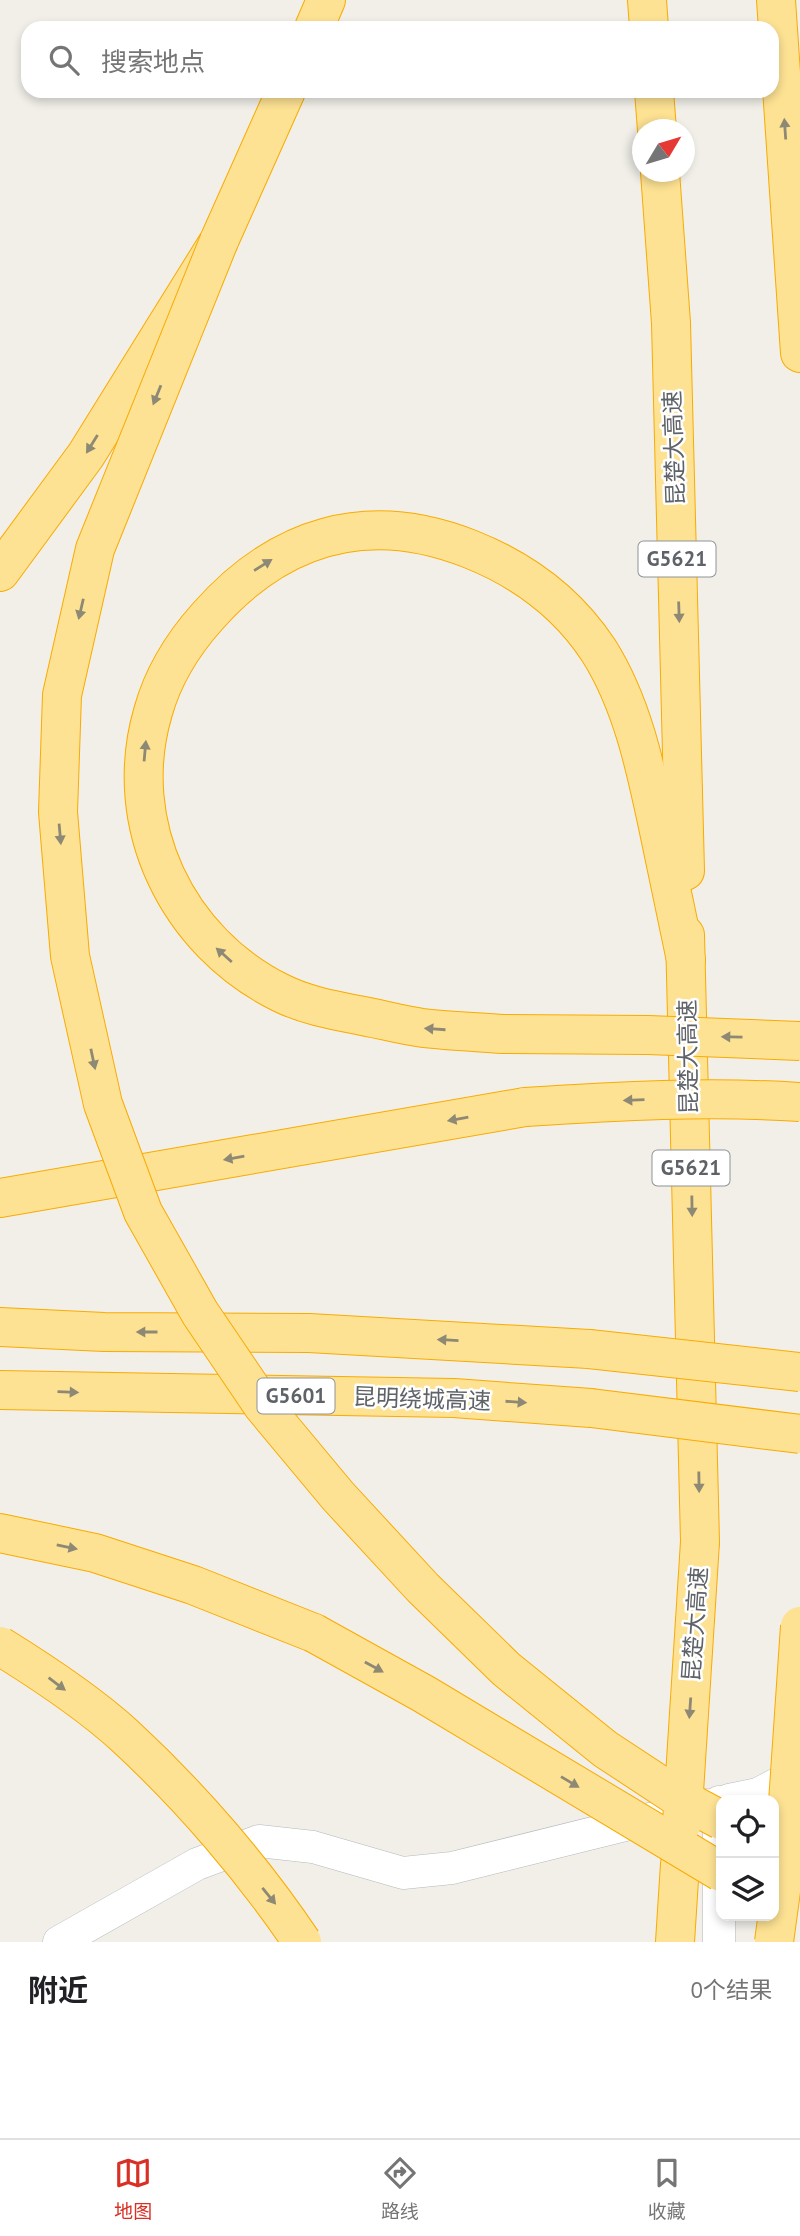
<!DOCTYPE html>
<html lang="zh">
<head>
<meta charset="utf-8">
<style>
	body { margin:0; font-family:"PT Sans","Noto Sans SC",sans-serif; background:#f2f2f2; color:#202124 }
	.controls { position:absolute; right:21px; bottom:21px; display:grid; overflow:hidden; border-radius:14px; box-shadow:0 4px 10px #0003 }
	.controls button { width:63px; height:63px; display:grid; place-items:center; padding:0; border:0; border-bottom:2px solid #e0e0e0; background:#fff; color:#202124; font:35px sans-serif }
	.compass { position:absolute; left:632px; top:119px; width:63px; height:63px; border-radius:50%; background:#fff; box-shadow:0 4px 10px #0003; rotate:52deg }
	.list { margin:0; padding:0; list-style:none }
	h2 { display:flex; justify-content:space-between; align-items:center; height:91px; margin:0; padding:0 28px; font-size:30px }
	h2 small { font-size:23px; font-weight:400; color:#757577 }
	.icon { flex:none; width:38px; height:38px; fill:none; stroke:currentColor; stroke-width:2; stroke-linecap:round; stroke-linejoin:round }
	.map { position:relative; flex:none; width:800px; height:1942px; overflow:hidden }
	.search { position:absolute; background:#fff; box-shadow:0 4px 10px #0003; left:21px; right:21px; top:21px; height:77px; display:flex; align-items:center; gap:18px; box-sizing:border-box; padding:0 24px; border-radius:21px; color:#757577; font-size:26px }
	.sheet { height:196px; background:#fff }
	nav { display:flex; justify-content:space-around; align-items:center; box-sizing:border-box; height:98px; border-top:2px solid #e0e0e0; background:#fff; font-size:19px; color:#757577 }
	nav a { display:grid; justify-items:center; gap:4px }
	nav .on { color:#d93025 }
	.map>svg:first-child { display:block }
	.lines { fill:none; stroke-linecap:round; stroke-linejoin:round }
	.minor-casing { stroke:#b5b8bc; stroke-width:33 }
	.highway-casing { stroke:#f9ab00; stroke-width:40 }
	.minor { stroke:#fff; stroke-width:32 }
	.highway { stroke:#fde293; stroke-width:38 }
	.highway-bridge-casing { stroke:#f9ab00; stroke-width:40; stroke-linecap:butt }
	.highway-bridge { stroke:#fde293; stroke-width:38 }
	.oneway { fill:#8e8975 }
	.labels { text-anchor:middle; stroke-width:5; stroke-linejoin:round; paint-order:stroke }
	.shield { fill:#fff; stroke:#8f9295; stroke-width:2 }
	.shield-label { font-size:21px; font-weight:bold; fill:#5f6368 }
	.street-label { font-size:23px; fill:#5f6368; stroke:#fff }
</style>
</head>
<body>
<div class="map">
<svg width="800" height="1942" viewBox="0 0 800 1942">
	<rect width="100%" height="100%" fill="#f1efe8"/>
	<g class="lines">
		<g class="minor-casing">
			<g id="minor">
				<path d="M 729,1800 L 758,1794 L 800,1772"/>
				<path d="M 59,1942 L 197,1864 L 259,1841 L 313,1847 L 403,1873 L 452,1868 L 706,1805"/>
				<path d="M 719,1942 L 719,1802"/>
			</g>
		</g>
		<g class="highway-casing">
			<g id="highway">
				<path d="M 647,0 L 649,28"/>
				<path d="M 776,0 L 800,353"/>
				<path d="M 314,28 L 326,0"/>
				<path d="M 654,91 L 657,130"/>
				<path d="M 660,172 L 671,323 L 685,871"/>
				<path d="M 0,572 L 86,455 L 219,241 L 286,91"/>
				<path d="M 685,935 L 700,1542"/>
				<path d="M 503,1034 C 476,1032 449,1031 423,1028 C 401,1025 380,1019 358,1015 C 332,1010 305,1005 281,993 C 177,942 120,824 153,712 C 163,676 182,645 207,617 C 278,536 367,508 470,549 C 523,570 567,602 599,651 C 633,705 646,770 659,831 C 668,874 677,917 686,960"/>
				<path d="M 0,1198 L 525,1107"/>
				<path d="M 0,1327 L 104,1332 L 309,1333 L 589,1349"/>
				<path d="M 0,1390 L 454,1398 L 591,1408"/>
				<path d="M 0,1533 L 95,1553 L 193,1585 L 314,1633"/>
				<path d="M 675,1942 L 680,1864"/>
			</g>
		</g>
		<use href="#minor" class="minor"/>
		<use href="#highway" class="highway"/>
		<g class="highway-bridge-casing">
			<g id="highway-bridge">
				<path d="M 219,241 L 95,549 L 62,695 L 58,812 L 70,956 L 103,1104 L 143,1212 L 200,1313 L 263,1406 L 338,1496 L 423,1588 L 506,1669 L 605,1749 L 678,1797 L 721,1820"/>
				<path d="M 503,1034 L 648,1035 L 800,1041"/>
				<path d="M 525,1107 C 617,1101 708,1096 800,1102"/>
				<path d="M 589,1349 L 800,1372"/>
				<path d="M 591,1408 L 800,1434"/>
				<path d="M 314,1633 L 424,1694 L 721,1872"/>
				<path d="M 0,1646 C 42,1672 89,1703 125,1736 C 190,1796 253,1869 302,1942"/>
				<path d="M 682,1823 L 700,1542"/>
				<path d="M 774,1942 L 783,1876 L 800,1626"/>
			</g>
		</g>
		<use href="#highway-bridge" class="highway-bridge"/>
	</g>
	<defs><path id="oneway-solid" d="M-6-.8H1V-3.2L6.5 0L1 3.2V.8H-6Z" transform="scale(1.75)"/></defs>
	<g class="oneway">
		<use href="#oneway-solid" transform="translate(785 129) rotate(-94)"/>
		<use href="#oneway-solid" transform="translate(157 395) rotate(112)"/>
		<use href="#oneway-solid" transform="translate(92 444) rotate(122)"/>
		<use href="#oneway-solid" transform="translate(263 565) rotate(-32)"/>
		<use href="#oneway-solid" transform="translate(81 609) rotate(103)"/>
		<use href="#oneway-solid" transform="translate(679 612) rotate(88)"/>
		<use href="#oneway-solid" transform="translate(145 751) rotate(-85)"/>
		<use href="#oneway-solid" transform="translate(60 834) rotate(85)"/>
		<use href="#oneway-solid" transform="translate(224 955) rotate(-138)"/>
		<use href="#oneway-solid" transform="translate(435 1029) rotate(-176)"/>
		<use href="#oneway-solid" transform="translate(732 1037) rotate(-179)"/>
		<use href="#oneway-solid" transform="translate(93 1059) rotate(78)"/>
		<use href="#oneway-solid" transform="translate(634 1100) rotate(178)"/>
		<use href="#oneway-solid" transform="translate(458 1119) rotate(170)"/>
		<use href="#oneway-solid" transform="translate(234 1158) rotate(170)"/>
		<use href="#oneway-solid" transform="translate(692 1206) rotate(89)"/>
		<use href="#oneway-solid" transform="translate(147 1332) rotate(-180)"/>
		<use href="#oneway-solid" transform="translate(448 1340) rotate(-177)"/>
		<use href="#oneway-solid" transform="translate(68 1392) rotate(2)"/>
		<use href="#oneway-solid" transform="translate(516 1402) rotate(4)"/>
		<use href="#oneway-solid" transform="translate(699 1482) rotate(89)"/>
		<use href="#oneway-solid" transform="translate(67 1547) rotate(12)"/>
		<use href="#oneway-solid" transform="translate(374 1667) rotate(29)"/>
		<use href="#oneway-solid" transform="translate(57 1684) rotate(37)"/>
		<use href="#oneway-solid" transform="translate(690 1708) rotate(94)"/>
		<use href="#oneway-solid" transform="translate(570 1782) rotate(31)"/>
		<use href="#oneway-solid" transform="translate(269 1896) rotate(51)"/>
	</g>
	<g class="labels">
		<g class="shield">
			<rect x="638.5" y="541.5" width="77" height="35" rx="5"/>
			<rect x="652.5" y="1150.5" width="77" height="35" rx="5"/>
			<rect x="257.5" y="1378.5" width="77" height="35" rx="5"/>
		</g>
		<g class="shield-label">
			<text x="677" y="566">G5621</text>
			<text x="691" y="1175">G5621</text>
			<text x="296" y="1403">G5601</text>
		</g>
		<g class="street-label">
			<text transform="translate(674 448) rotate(-92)" y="8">昆楚大高速</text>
			<text transform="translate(688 1057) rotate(-91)" y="8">昆楚大高速</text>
			<text transform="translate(422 1399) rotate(2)" y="8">昆明绕城高速</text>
			<text transform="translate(695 1624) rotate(-86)" y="8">昆楚大高速</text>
		</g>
	</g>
</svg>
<div class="controls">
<button><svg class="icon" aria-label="locate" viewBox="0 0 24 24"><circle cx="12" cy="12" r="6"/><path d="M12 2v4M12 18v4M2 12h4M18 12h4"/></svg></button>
<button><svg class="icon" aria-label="layers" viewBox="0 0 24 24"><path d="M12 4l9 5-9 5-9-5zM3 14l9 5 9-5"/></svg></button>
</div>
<svg class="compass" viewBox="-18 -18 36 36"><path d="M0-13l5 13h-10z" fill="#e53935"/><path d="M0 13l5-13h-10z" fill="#757577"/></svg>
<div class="search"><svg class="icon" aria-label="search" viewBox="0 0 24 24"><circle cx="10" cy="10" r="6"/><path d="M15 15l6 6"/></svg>搜索地点</div>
</div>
<section class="sheet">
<h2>附近<small>0个结果</small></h2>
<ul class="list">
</ul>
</section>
<nav>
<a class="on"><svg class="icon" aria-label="map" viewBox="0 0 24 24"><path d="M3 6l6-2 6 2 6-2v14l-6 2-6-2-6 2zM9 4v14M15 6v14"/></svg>地图</a>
<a><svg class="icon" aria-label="directions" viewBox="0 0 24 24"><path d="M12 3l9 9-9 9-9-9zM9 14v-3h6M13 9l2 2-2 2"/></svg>路线</a>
<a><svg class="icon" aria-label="saved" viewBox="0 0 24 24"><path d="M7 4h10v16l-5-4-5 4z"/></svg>收藏</a>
</nav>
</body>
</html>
